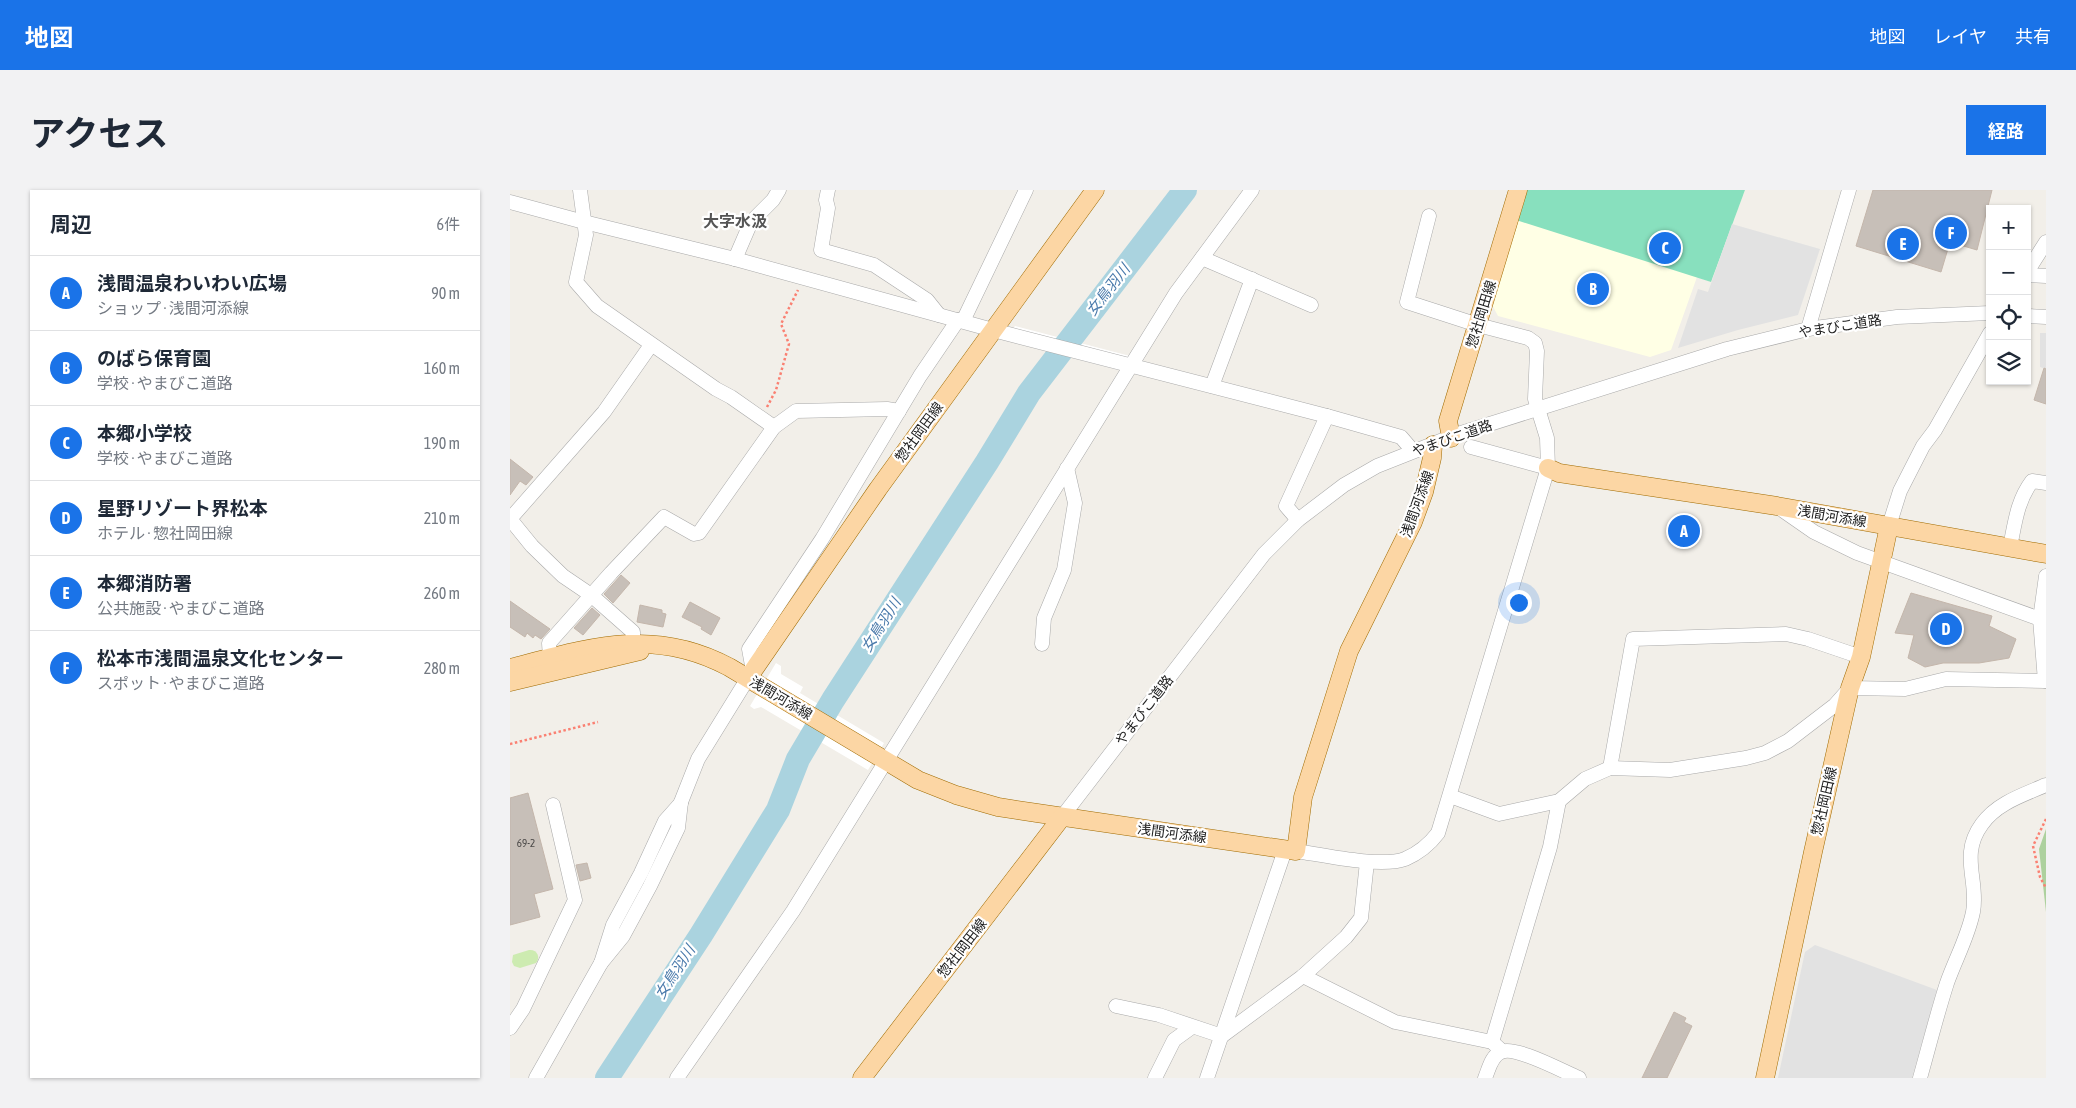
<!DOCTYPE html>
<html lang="ja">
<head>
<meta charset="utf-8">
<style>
	body { margin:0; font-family:"Asap Condensed","Noto Sans JP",sans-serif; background:#f2f2f3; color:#1f2937 }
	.controls { position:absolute; right:15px; top:15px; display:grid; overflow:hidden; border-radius:0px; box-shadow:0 1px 4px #0004 }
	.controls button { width:45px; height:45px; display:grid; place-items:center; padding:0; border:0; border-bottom:1px solid #e0e1e3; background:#fff; color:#1f2937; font:25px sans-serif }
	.you { position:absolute; left:1008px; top:412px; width:18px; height:18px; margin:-12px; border:4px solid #fff; border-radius:50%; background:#1a73e8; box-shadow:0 0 0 8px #1a73e833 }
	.badge { display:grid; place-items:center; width:32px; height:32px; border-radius:50%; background:#1a73e8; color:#fff; font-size:16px; font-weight:700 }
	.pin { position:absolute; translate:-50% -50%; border:2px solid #fff; box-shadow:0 1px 5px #0006 }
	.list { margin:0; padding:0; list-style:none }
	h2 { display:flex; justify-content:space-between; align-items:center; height:65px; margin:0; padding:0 20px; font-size:21px }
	h2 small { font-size:16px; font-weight:400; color:#747a83 }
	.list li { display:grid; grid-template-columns:32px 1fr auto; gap:15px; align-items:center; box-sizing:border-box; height:75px; padding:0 20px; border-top:1px solid #e0e1e3 }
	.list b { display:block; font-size:19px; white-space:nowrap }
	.list p { margin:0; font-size:16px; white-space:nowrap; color:#747a83 }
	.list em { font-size:16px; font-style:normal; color:#747a83 }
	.icon { flex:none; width:28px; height:28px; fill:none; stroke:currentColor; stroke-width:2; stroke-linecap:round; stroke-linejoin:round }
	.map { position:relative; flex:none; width:1536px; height:888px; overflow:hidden; border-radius:0px }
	header { display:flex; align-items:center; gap:30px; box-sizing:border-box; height:70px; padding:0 25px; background:#1a73e8; color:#fff }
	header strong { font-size:24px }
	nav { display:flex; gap:28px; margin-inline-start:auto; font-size:18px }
	.intro { display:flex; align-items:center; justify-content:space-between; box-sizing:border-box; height:120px; padding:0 30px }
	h1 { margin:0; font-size:35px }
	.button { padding:12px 22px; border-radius:0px; background:#1a73e8; color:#fff; font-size:18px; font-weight:700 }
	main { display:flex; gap:30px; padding:0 30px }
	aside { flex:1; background:#fff; border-radius:0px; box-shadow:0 1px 4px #0004 }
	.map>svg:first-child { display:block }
	.education { fill:#ffffe5 }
	.grass { fill:#cdebb0 }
	.forest { fill:#add19e }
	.pitch { fill:#88e0be }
	.parking { fill:#e2e2e2 }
	.pier { fill:#fff }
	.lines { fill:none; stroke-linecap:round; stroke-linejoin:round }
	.river { stroke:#aad3df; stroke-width:24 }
	.building { fill:#c7bfb8; stroke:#c4b6ab }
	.minor-casing { stroke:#a9a9a9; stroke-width:15 }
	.major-casing { stroke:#a06b00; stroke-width:19 }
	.path { stroke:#fa8072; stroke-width:2.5; stroke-dasharray:2.5 2.5; stroke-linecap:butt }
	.minor { stroke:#fff; stroke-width:14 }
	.major { stroke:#fcd6a4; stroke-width:18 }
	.labels { text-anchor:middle; stroke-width:4.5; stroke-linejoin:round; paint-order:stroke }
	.number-label { font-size:11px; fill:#4b4948 }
	.street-label { font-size:14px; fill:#222; stroke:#fff }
	.water-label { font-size:15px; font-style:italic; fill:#4a7aab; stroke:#fff }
	.quarter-label { font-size:16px; font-weight:bold; fill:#555; stroke:#fff }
</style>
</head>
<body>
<header>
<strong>地図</strong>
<nav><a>地図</a><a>レイヤ</a><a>共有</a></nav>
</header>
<div class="intro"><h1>アクセス</h1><a class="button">経路</a></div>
<main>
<aside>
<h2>周辺<small>6件</small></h2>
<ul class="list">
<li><span class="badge">A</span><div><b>浅間温泉わいわい広場</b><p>ショップ · 浅間河添線</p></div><em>90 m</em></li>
<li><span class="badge">B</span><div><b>のばら保育園</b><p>学校 · やまびこ道路</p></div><em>160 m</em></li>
<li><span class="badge">C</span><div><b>本郷小学校</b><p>学校 · やまびこ道路</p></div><em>190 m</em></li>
<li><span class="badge">D</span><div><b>星野リゾート界松本</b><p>ホテル · 惣社岡田線</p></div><em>210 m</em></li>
<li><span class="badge">E</span><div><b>本郷消防署</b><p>公共施設 · やまびこ道路</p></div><em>260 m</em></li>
<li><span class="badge">F</span><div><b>松本市浅間温泉文化センター</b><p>スポット · やまびこ道路</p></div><em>280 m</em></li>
</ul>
</aside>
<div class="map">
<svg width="1536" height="888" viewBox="0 0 1536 888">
	<rect width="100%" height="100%" fill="#f2efe9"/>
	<path class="education" d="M 1012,0 L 1235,0 L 1201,92 L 1187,87 L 1161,160 L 1140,167 L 988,126 L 980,111 Z"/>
	<path class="grass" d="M 19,760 C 27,759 31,767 26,773 L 10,778 L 4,776 L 2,772 L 3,765 Z"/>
	<path class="forest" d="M 1536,639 L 1536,722 L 1529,659 Z"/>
	<path class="pitch" d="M 1012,0 L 1235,0 L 1201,92 L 1003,29 Z"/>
	<g class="parking">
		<path d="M 1222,34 L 1310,59 L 1288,125 L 1228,140 L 1168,158 L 1188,99 L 1198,102 Z"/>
		<path d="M 1530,143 L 1536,143 L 1536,179 L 1530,177 Z"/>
		<path d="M 1305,755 L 1427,800 L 1402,888 L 1268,888 L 1295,762 Z"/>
	</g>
	<g class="pier">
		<path d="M 505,136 L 620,166 L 612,181 L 494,150 Z"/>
		<path d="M 266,473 L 271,476 L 271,484 L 293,497 L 290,503 L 374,553 L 358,580 L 251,517 L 244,519 L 240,516 Z"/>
	</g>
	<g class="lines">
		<path class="river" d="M 97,888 L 191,745 L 268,620 L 288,569 L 323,510 L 477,272 L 519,203 L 675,0"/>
	</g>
	<g class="building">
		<path d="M 1363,0 L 1482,0 L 1467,60 L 1440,52 L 1431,82 L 1346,56 Z"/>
		<path d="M 1534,178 L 1536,179 L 1536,214 L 1524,210 Z"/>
		<path d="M 0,269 L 23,287 L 16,295 L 10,291 L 0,305 Z"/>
		<path d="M 111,385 L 120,393 L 103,413 L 94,404 Z"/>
		<path d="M 1401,403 L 1482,426 L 1479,436 L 1506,449 L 1499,468 L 1469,473 L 1433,473 L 1415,477 L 1398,468 L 1404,445 L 1385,443 Z"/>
		<path d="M 0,411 L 40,439 L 31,449 L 25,445 L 23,448 L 17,443 L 15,447 L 0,437 Z"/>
		<path d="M 180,412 L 210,428 L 201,445 L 191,439 L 192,437 L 172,427 Z"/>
		<path d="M 130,415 L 152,420 L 152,423 L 156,424 L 153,437 L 127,432 Z"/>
		<path d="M 82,418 L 90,425 L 73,445 L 64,438 Z"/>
		<path d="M 18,603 L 43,699 L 24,704 L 30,727 L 0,735 L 0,608 Z"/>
		<path d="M 77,673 L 81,688 L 70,691 L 66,675 Z"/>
		<path d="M 1164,822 L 1176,828 L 1174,832 L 1182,836 L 1157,888 L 1132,888 Z"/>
	</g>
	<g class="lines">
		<g class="minor-casing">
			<g id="minor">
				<path d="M 70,0 L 76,45 L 66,92 L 87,116 L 206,199 L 221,207 L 264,237"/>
				<path d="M 318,0 L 316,10 L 318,18 L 311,60 L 364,75 L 417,110 L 429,125"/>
				<path d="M 0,12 L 74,32 L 225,69 L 483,140 L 817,226 L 891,247 L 903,261"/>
				<path d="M 692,68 L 801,115"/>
				<path d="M 225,69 L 241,32 L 263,10 L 269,0"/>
				<path d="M 1517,82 L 1536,52"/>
				<path d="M 1517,85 L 1536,86"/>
				<path d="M 1517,126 L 1536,127"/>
				<path d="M 453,131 L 516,0"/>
				<path d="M 1298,139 L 1339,0"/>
				<path d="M 702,196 L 742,89"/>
				<path d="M 961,257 L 1038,278"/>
				<path d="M 1268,317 L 1304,342 L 1347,363 L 1530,429 L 1536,429"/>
				<path d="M 0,329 L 94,222 L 141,155"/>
				<path d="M 0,329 L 22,356 L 53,386 L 81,405 L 123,442 L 123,452"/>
				<path d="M 788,330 L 776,316 L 817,226"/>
				<path d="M 1379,336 L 1390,301 L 1413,256 L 1425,240 L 1480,143"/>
				<path d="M 1500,357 C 1505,333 1507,311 1522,291 L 1536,293"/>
				<path d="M 532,454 L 534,428 L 554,380 L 565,313 L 557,278"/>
				<path d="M 40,468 L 39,453 L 101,383 L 154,327 L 184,344 L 189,343 L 264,237 L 286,221 L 377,219 L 389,221"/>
				<path d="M 243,481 L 239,459 L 312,349 L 410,186 L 448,130"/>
				<path d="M 1535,491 L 1530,429 L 1536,386"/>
				<path d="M 1100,578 L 1123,449 L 1276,444 L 1298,449 L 1351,467"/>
				<path d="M 940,606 L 989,624 L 1049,611 L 1075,589 L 1100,578 L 1160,580 L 1236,568 L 1255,563 L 1278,551 L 1325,515 L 1340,498 L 1395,499 L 1436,489 L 1536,491"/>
				<path d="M 552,627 L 754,364 L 788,330 L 834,295 L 867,276 L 948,244 L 1217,159 L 1298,139 L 1387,127 L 1480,123"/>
				<path d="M 786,661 C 813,665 871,678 895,669 C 909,663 919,655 928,643 L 1038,278 L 1037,248 L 1025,209 L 1027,161 L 1025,153 L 1018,148 L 968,135 L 897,112 L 919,26"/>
				<path d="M 91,773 L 113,746 L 140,696 L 168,638 L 171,612 L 188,569 L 238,488"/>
				<path d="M 793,786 L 885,832 L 982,852 L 992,861"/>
				<path d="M 606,816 L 649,825 L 712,846 L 793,786 L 836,747 L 851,728 L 857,672"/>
				<path d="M 0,838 L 13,819 L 65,710 L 43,615"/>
				<path d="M 982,852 L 1040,657 L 1049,611"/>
				<path d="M 26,888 L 91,773 L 103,735 L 131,683 L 155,631 L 171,613"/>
				<path d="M 167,888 L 283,721 L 666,103 L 742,0"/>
				<path d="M 645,888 L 664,850 L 682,837"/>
				<path d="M 697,888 L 775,660"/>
				<path d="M 975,888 C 979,879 981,866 991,862 C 1005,855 1054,882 1069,888"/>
				<path d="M 1410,888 C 1419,856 1427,824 1437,793 C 1445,770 1458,747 1463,722 C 1469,691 1449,665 1472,634 C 1487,613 1513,605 1536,595"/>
			</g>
		</g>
		<g class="major-casing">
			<g id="major">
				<path d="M 941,248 L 938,231 L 1008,0"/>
				<path d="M 1038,278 L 1049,283 L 1267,316 L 1536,364"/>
				<path d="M 0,478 C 78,458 143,436 219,477 L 408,590 L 446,605 L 488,617 L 527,623 L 786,661 L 793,607 L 839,461 L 903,332 L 914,302 L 922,268 L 923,255"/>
				<path d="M 238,488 L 368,299 L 585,0"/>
				<path d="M 0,492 L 130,461"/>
				<path d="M 352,888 L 552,627"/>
				<path d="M 1255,888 L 1303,662 L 1340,498 L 1351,467 L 1379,336"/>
			</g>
		</g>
		<g class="path">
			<path d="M 257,217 L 266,200 L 279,154 L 271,134 L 288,100"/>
			<path d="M 0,554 L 88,532"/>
			<path d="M 1536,629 L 1523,656 L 1530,687 L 1536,698"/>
		</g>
		<use href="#minor" class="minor"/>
		<use href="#major" class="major"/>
	</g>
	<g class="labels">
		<g class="number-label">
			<text x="16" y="657">69-2</text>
		</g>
		<g class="street-label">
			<text transform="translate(971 124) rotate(-73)" y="5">惣社岡田線</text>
			<text transform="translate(1330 136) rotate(-9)" y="5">やまびこ道路</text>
			<text transform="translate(409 242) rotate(-54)" y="5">惣社岡田線</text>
			<text transform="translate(942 248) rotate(-19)" y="5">やまびこ道路</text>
			<text transform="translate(907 314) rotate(-70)" y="5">浅間河添線</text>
			<text transform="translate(1322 326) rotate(10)" y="5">浅間河添線</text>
			<text transform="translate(271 508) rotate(31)" y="5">浅間河添線</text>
			<text transform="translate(634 520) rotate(-52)" y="5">やまびこ道路</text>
			<text transform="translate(1314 611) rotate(-77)" y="5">惣社岡田線</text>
			<text transform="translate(662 643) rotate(8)" y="5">浅間河添線</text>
			<text transform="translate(452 758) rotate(-52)" y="5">惣社岡田線</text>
		</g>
		<g class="water-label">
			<text transform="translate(598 100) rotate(-52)" y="5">女鳥羽川</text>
			<text transform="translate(371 435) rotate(-58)" y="5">女鳥羽川</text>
			<text transform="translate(165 782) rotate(-57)" y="5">女鳥羽川</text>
		</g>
		<g class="quarter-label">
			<text x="225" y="37">大字水汲</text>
		</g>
	</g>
</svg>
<div class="controls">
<button>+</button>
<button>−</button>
<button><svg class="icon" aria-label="locate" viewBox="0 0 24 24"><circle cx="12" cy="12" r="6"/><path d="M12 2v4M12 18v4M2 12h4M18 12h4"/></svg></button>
<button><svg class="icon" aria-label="layers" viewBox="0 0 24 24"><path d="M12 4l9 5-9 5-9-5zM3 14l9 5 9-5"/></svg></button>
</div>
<div class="you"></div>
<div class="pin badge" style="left:1174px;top:341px">A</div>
<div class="pin badge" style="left:1083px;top:99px">B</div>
<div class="pin badge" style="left:1155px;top:58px">C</div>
<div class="pin badge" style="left:1436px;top:439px">D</div>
<div class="pin badge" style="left:1393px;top:54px">E</div>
<div class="pin badge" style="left:1441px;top:43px">F</div>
</div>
</main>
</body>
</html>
